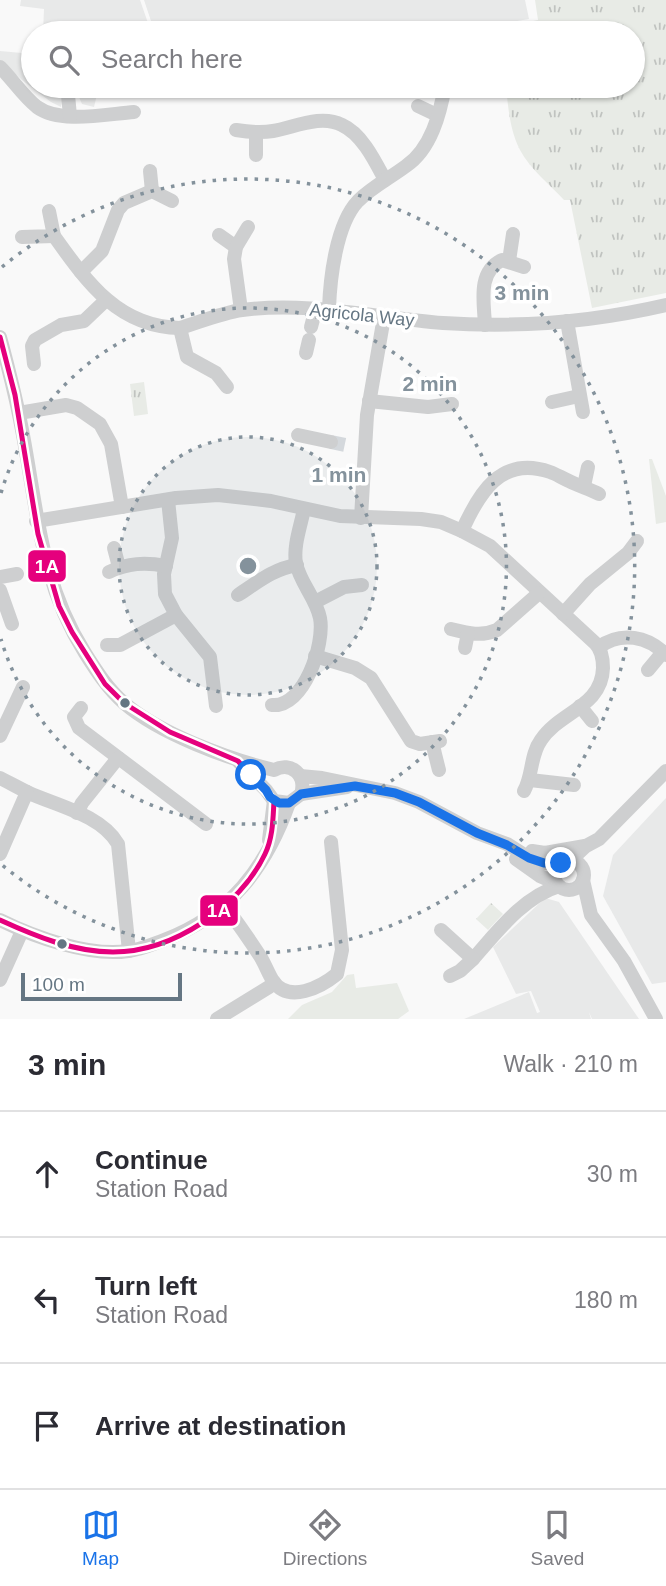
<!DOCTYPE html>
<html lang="en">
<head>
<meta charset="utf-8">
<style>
	body { margin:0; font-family:Helvetica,sans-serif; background:#f7f7f7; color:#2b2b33 }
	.scale { position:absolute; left:21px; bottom:18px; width:161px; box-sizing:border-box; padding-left:7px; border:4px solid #657683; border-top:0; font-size:19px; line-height:24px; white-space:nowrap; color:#657683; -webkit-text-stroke:5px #fff; paint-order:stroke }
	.stop { position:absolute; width:21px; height:21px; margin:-16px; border:5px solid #1a73e8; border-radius:50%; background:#fff }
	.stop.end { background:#1a73e8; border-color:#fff; box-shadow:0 2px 7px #0008 }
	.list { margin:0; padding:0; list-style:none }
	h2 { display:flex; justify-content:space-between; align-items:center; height:91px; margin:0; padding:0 28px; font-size:30px }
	h2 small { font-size:23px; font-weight:400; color:#7c7c81 }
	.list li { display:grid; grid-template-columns:46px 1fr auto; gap:21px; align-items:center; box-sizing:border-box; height:126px; padding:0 28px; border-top:2px solid #e1e1e2 }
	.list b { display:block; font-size:26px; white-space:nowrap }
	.list p { margin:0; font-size:23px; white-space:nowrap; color:#7c7c81 }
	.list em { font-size:23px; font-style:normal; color:#7c7c81 }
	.icon { flex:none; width:38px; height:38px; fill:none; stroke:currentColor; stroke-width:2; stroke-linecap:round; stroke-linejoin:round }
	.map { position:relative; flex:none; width:666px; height:1019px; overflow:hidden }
	.search { position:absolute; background:#fff; box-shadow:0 2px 5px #0004; left:21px; right:21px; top:21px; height:77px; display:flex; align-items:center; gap:18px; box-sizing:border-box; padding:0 24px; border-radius:38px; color:#7c7c81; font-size:26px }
	.sheet { height:469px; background:#fff }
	nav { display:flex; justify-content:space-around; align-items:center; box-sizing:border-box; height:98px; border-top:2px solid #e1e1e2; background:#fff; font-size:19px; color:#7c7c81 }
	nav a { display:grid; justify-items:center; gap:4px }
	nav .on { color:#1a73e8 }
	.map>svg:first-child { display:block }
	.built { fill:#e8e9e9 }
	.grass { fill:#e8ebe6 }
	.park { fill:url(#park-tufts) }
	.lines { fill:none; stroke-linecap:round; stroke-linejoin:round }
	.minor-tunnel { stroke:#d4d8dc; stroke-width:14; stroke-dasharray:14 7; stroke-linecap:butt }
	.minor { stroke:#cecfd0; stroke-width:14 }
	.bus-1-casing { stroke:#fff; stroke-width:10 }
	.bus-1 { stroke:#e5007d; stroke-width:5 }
	.route { stroke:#1a73e8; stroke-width:9 }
	.ring { fill:none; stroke:#84929c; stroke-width:3.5; stroke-dasharray:3.5 7 }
	.bus-dot { fill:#657683; stroke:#fff; stroke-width:2.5 }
	.labels { text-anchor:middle; stroke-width:7; stroke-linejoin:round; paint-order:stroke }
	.street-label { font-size:18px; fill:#657683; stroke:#fff }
	.centre { fill:#84929c; stroke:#fff; stroke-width:3.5 }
	.ring-label { font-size:21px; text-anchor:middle; font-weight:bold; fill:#84929c; stroke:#fff; stroke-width:7; stroke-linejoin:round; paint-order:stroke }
	.line-badge { stroke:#fff; stroke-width:2.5 }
	.badge-label { font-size:19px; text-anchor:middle; font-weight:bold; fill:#fff }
</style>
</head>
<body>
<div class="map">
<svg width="666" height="1019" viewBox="0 0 666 1019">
	<defs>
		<pattern id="park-tufts" width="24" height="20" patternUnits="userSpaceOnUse" patternTransform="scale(1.75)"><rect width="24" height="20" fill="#e8ebe6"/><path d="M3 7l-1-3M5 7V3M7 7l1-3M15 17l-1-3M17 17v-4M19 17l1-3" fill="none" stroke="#c0c3c0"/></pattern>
	</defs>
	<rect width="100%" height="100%" fill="#f9f9f9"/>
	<g class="built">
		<path d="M 21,0 L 140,0 L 149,26 L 112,22 L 110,33 L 43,33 L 44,9 L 20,6 Z"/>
		<path d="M 144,0 L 525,0 L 529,19 L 443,33 L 155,33 Z"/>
		<path d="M 0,51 L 33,54 L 33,86 L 99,86 L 94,107 L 82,104 L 76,90 L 70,88 L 64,92 L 61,107 L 51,102 L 22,80 L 0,60 Z"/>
		<path d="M 666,798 L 666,982 L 652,984 L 603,896 L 613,855 Z"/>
		<path d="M 545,898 L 559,902 L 639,1019 L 592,1019 L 589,1012 L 591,1019 L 464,1019 L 529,992 L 537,1013 L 540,1012 L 531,991 L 516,994 L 493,947 Z"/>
	</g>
	<g class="grass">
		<path d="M 649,459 L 652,459 L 666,496 L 666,522 L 656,524 Z"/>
		<path d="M 354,974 L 356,988 L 397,983 L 409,1011 L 398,1019 L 288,1019 L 302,1005 L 332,992 L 347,975 Z"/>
	</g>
	<g class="park">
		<path d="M 535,0 L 666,0 L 666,293 L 592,308 L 570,200 L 564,200 C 550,185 530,169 520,150 C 510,131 508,107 506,86 L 633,86 L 633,33 L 500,33 L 499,28 L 538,20 Z"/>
		<path d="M 144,382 L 148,414 L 134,416 L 130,384 Z"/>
		<path d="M 491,903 L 503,914 L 488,930 L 476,919 Z"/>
	</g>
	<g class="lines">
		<path class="minor-tunnel" d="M 331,442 L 350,446"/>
		<g class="minor">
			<path d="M 0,67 C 13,80 23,96 37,107 C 60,124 106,114 134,112"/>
			<path d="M 68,95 L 70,116"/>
			<path d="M 418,106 L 437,115"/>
			<path d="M 236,130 C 249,132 261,133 273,131 C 295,127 321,114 342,125 C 362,134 375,161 385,180"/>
			<path d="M 256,133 L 256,155"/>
			<path d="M 150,171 L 152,191"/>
			<path d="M 219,235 L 236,247"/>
			<path d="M 54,236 C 87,282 118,327 180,328 C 200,322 221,313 242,310 C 309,301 376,318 443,323 C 518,328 593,322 666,305"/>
			<path d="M 22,237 L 54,236 L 49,211"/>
			<path d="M 509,261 L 513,234"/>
			<path d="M 81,272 L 102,251 L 118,210 L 124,203 L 152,191 L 172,201"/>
			<path d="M 329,309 C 330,279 336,224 358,201 C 372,187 390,178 406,166 C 431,149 440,114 445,86"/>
			<path d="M 241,310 L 234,259 L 236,247 L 248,227"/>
			<path d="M 567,321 L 583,412"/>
			<path d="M 485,325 C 484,302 477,272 502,260 L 524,267"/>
			<path d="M 311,327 L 316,308"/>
			<path d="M 180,328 L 187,357 L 216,373 L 227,387"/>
			<path d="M 0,337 C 9,370 17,402 23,435 C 38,515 41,583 85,653 C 97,672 108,689 124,703 C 160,734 228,759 274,770 C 291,761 307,775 301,794 L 289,803 L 274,801 L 266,790 L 238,761"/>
			<path d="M 306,353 L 309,340"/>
			<path d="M 34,364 L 32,346 L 35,340 L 61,325 L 84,321 L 106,300"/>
			<path d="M 369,401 L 428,407 L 452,404"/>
			<path d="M 552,402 L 579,396"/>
			<path d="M 19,413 L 66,405 L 77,408 L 100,424 L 111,444 L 122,507"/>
			<path d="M 298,435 L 331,442"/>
			<path d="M 584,486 L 588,467"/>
			<path d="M 168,500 L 172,538 L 164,574 L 165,594 L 176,615 L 210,657 L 216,706"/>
			<path d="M 361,518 L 367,415 L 384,317"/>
			<path d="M 36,521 L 176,498 L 218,495 L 271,501 L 340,516 L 421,519 L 441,522 L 462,531 L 490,546 L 595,643 C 602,650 603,659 603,668 C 602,707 559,712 541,740 C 530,755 533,775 524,791"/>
			<path d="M 462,531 C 479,493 501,455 550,472 C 556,474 562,478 569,481 C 579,486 589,489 599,494"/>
			<path d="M 114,548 L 119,567"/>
			<path d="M 109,572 C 128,563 145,562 166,566"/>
			<path d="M 0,577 L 17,574"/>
			<path d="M 0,590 L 12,624"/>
			<path d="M 238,595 C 258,582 273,569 297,565"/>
			<path d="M 315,602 L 344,587 L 362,585"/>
			<path d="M 563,614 L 590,584 L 628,553 L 637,541"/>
			<path d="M 451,629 C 467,633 481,637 497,630 L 539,593"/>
			<path d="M 107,645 L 120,645 L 176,615"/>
			<path d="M 599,647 C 621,631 648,636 666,655"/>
			<path d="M 465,648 L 468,633"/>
			<path d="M 315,656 L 355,668 L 371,678 L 411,741 L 420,744 L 440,741"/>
			<path d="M 648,670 L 663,652"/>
			<path d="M 272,705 C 304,708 325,644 320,618 C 316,598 300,583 296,563 C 293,546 301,525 304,509"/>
			<path d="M 580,706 L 592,721"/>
			<path d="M 81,708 L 74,717 L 79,728 L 206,824"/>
			<path d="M 0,736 L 23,687"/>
			<path d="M 432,742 L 439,770"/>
			<path d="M 300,776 L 322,778 L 395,793 L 419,802 L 477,833 L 507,844 L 529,858 L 544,863 L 561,863"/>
			<path d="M 0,778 C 10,783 19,788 29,793 C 58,806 101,815 118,844 L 129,951"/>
			<path d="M 530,780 L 574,785"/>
			<path d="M 301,794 L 347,787"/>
			<path d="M 77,813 L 82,803 L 118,758"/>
			<path d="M 269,840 L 274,801"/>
			<path d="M 532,851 L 545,853 L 585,846"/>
			<path d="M 0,854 L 27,792"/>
			<path d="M 516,859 L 540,876 L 556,883"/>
			<path d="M 571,860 L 586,846 L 599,839 L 666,771"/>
			<circle cx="569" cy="875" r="15"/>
			<path d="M 583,880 L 591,915 L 624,961 L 656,1019"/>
			<path d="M 225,906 C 237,922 249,939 260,956 C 265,964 268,973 273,981 C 289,1004 321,987 337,974 L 342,950 L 331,842"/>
			<path d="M 0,920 C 34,937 90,957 128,951 C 140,950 153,944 164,940 C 230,915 266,868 289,803"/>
			<path d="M 441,930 L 473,959 C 497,932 523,897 559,886"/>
			<path d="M 450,976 L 460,971 L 473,959"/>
			<path d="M 0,980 L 22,931"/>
			<path d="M 217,1019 L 269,987 L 274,982"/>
		</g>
		<g class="bus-1-casing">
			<path id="bus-1" d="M 0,337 L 15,395 L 38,534 L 59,606 L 72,632 L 105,684 L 124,703 L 170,732 L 238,761 L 274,801 C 273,818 273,838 265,854 C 240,907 173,952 113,952 C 74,952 35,936 0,920"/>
		</g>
		<use href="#bus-1" class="bus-1"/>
	</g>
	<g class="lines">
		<path class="route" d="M 251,775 L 266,790 L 270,797 L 279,803 L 289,803 L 301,794 L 355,786 L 395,793 L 419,802 L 477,833 L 507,845 L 529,858 L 544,863 L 561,863"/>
	</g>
	<circle cx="248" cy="566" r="129" fill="#84929c" fill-opacity=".12"/>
	<g class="ring">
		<circle cx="248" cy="566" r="129"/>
		<path d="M1 493A258 258 0 1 1 1 639"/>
		<path d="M2 267A387 387 0 1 1 2 865"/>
	</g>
	<g class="bus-dot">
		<circle cx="125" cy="703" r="6"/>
		<circle cx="62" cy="944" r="6"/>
	</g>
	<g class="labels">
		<g class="street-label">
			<text transform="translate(362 315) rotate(6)" y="6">Agricola Way</text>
		</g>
	</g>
	<circle cx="248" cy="566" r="10" class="centre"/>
	<g class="ring-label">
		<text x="522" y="300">3 min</text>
		<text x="430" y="391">2 min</text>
		<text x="339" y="482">1 min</text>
	</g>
	<g class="line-badge">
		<rect x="27" y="549" width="40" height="34" rx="7" fill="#e5007d"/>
		<rect x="199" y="894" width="40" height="33" rx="7" fill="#e5007d"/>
	</g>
	<g class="badge-label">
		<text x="47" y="573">1A</text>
		<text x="219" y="917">1A</text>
	</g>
</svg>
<div class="scale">100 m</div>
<div class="stop" style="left:251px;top:775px"></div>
<div class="stop end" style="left:561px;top:863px"></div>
<div class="search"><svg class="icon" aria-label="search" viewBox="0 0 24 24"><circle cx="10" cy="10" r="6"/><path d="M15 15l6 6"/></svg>Search here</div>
</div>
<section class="sheet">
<h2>3 min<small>Walk · 210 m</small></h2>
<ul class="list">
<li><svg class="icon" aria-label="ahead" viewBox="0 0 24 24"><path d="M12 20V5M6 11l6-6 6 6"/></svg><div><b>Continue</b><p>Station Road</p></div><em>30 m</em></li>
<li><svg class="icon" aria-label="left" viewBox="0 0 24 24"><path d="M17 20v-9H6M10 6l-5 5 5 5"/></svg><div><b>Turn left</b><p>Station Road</p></div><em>180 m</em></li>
<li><svg class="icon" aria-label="arrive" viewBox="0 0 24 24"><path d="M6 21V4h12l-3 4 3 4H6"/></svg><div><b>Arrive at destination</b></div></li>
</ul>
</section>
<nav>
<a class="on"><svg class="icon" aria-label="map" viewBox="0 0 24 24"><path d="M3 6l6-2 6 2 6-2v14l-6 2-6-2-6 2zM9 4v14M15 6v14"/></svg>Map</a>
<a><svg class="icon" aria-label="directions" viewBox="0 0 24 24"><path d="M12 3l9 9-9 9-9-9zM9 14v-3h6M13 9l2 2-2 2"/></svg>Directions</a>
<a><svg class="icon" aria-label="saved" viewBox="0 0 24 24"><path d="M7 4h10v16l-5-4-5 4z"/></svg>Saved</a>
</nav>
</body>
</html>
